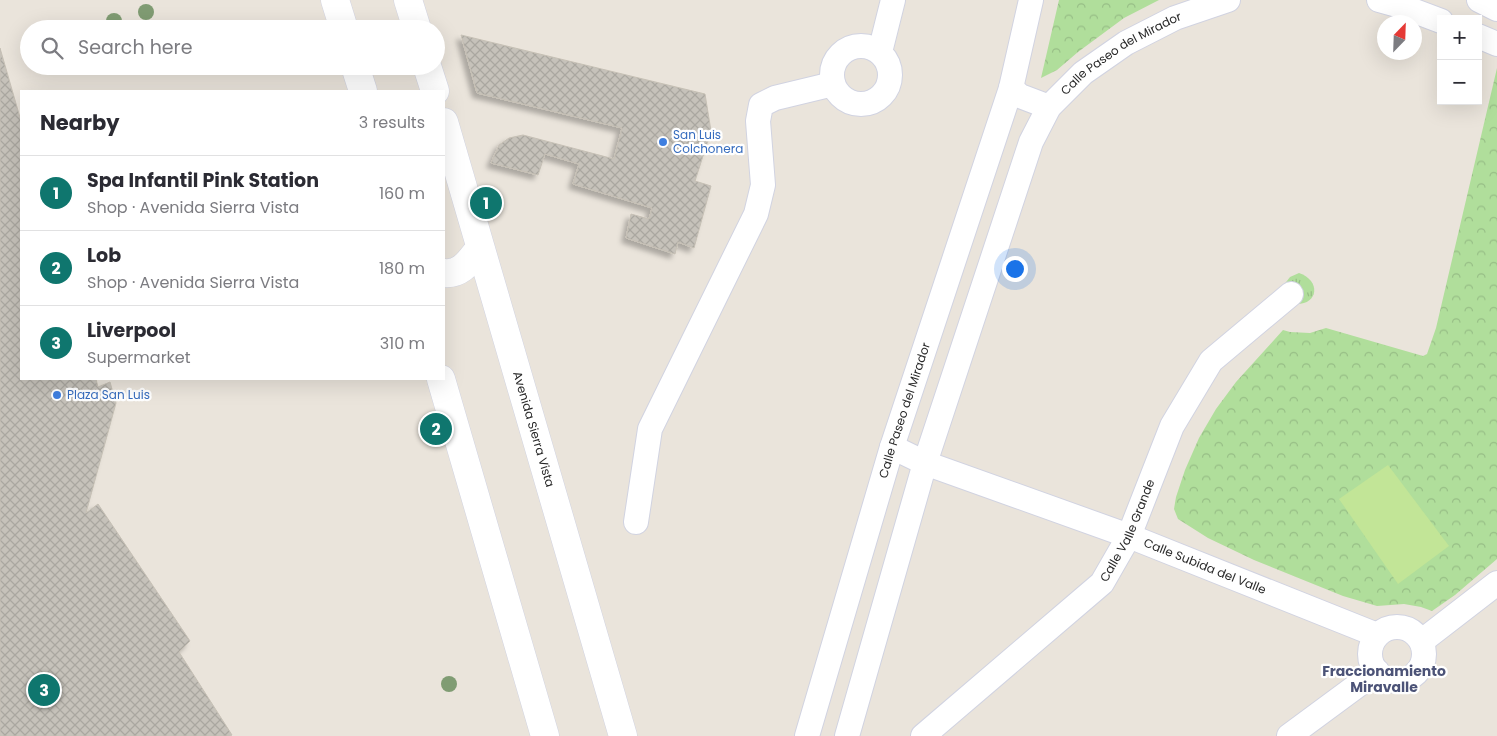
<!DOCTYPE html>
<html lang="en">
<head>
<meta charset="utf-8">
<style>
	body { margin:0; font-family:Poppins,sans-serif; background:#f2f2f3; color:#2b2b33 }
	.controls { position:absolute; right:15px; top:15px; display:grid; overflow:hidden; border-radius:0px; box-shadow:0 5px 20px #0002 }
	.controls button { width:45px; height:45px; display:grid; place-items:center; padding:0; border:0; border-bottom:1px solid #e1e1e2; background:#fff; color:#2b2b33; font:25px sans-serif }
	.compass { position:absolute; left:1377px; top:15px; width:45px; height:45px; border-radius:50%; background:#fff; box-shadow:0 5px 20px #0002; rotate:23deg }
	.you { position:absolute; left:1014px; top:268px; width:18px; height:18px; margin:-12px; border:4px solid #fff; border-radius:50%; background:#1a73e8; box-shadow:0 0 0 8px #1a73e833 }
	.badge { display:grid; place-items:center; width:32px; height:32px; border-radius:50%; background:#0f766e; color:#fff; font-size:16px; font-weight:700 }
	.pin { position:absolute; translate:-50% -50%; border:2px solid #fff; box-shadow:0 1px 5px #0006 }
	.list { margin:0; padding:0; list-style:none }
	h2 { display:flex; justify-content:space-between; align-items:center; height:65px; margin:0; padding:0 20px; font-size:21px }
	h2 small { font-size:16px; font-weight:400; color:#7c7c81 }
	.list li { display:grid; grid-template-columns:32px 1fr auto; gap:15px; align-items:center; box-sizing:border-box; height:75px; padding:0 20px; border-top:1px solid #e1e1e2 }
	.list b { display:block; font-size:19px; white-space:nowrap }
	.list p { margin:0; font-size:16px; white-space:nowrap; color:#7c7c81 }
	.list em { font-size:16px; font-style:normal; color:#7c7c81 }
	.icon { flex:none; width:28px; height:28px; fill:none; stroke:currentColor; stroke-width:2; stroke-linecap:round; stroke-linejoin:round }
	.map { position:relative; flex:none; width:1497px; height:736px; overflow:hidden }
	.search { position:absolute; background:#fff; box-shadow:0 5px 20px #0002; left:20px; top:20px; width:425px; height:55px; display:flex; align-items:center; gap:12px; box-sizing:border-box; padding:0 18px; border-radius:28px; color:#7c7c81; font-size:19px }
	.panel { position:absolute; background:#fff; box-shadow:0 5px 20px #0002; left:20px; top:90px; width:425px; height:290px; border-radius:0px }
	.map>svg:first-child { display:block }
	.grass { fill:url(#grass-tufts) }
	.forest { fill:url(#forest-crowns) }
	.pitch { fill:#c2e597 }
	.building { fill:url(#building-cross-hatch); stroke:#c6c0b5; filter:url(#shadow) }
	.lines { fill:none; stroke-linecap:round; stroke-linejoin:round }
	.street-casing { stroke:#d1d3e1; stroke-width:26 }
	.secondary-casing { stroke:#d1d3e1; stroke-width:29 }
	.street { stroke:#fff; stroke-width:24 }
	.secondary { stroke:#fff; stroke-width:28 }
	.tree { fill:#809c73 }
	.shop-dot { fill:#3f7fe0; stroke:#fff; stroke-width:2 }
	.labels { text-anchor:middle; stroke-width:4.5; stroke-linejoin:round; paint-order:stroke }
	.street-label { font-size:12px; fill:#292929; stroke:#fff }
	.shop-label { font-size:12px; fill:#366cbe; stroke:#fff; text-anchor:start }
	.neighbourhood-label { font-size:14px; font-weight:bold; fill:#4c5377; stroke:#fff }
</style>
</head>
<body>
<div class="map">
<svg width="1497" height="736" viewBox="0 0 1497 736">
	<defs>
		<pattern id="grass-tufts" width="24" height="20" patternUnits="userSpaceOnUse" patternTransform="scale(1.25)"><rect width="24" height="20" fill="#b0de9b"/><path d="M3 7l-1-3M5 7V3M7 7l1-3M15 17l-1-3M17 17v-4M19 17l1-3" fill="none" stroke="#97be86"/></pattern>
		<pattern id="forest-crowns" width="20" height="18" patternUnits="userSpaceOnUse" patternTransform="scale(1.25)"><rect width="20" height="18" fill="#b0de9b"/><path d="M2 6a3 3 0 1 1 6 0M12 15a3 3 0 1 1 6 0" fill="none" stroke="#97be86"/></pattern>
		<pattern id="building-cross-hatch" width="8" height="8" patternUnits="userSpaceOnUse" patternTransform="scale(1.25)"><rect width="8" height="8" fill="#c6c2ba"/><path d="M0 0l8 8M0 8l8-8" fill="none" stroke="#aaa7a0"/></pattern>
		<filter id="shadow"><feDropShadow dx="-4.5" dy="4.5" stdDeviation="2.5" flood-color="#0004"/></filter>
	</defs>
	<rect width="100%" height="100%" fill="#eae4db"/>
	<path class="grass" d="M 1299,273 C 1322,281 1318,306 1294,304 L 1283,286 L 1290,277 Z"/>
	<g class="forest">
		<path d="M 1059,0 L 1159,0 L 1124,18 L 1078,52 L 1057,70 L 1041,78 Z"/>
		<path d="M 1497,68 L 1497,559 L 1455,595 L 1432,611 L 1421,607 L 1404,604 L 1377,606 L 1343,596 L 1254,560 L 1208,538 L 1178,519 L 1174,509 L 1176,497 L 1185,470 L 1199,438 L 1216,409 L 1236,382 L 1283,330 L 1290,332 L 1310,333 L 1326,328 L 1423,356 L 1427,354 L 1436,328 Z"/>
	</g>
	<path class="pitch" d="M 1388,465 L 1449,546 L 1398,584 L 1339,499 Z"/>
	<g class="building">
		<path d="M 461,35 L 705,94 L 711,131 L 695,181 L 711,186 L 694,248 L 678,242 L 675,254 L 626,238 L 631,214 L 649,219 L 652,208 L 573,184 L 579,164 L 545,154 L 538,175 L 491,163 L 499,145 L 509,138 L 523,135 L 614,159 L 622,128 L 477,93 Z"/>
		<path d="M 0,48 L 21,121 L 21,379 L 96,379 L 98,387 L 110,382 L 116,403 L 86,513 L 98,504 L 190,641 L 179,652 L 232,735 L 230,736 L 0,736 Z"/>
	</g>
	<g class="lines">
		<g class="street-casing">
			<g id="street">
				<path d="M 1379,0 L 1404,7 L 1441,21"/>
				<path d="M 1479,0 L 1497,9"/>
				<path d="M 1478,36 L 1497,44"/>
				<circle cx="861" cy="75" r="29"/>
				<path d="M 880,52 L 893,0"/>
				<path d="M 1011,88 L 1020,96 L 1049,107"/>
				<path id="s1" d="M 892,447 L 925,463 L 1129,536 L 1377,635"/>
				<path d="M 636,522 L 650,429 L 756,214 L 763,185 L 758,121 L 761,105 L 775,98 L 833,84"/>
				<circle cx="1397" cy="654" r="27"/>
				<path d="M 1422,641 L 1497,583"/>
				<path id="s2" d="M 807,736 L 892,447 L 1011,88 L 1031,0"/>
				<path id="s3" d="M 847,736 L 925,463 L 1031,142 L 1049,107 L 1083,73 L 1126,43 L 1175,18 L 1228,0"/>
				<path id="s4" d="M 923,736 L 1102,583 L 1129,536 L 1172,426 L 1211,361 L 1291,294"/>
				<path d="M 1289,736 L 1377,671"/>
			</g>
		</g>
		<g class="secondary-casing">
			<g id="secondary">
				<path d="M 335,0 L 344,29"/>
				<path d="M 408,0 L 417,29"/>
				<path d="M 355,66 L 363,91"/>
				<path d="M 427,66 L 435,91"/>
				<path id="s5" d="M 444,122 L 623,736"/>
				<path d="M 444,273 C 462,275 470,260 480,248"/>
				<path d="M 441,379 L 545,736"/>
			</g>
		</g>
		<use href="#street" class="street"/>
		<use href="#secondary" class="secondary"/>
	</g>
	<g class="tree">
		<circle cx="146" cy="12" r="8"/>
		<circle cx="114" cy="21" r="8"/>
		<circle cx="449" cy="684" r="8"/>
	</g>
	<g class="shop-dot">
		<circle cx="663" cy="142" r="5"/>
		<circle cx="57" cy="395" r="5"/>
	</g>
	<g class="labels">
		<g class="street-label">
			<text dy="4" stroke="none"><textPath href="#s3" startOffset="752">Calle Paseo del Mirador</textPath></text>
			<text dy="4" stroke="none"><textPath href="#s2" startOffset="340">Calle Paseo del Mirador</textPath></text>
			<text dy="4" stroke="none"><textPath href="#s5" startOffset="320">Avenida Sierra Vista</textPath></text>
			<text dy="4" stroke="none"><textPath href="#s4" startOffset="294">Calle Valle Grande</textPath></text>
			<text dy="4" stroke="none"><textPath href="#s1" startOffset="335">Calle Subida del Valle</textPath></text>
		</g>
		<g class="shop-label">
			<text x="673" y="139">San Luis<tspan x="673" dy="14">Colchonera</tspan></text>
			<text x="67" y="399">Plaza San Luis</text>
		</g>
		<g class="neighbourhood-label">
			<text x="1384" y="676">Fraccionamiento<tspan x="1384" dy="16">Miravalle</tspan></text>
		</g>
	</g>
</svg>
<div class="controls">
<button>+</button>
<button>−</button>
</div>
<svg class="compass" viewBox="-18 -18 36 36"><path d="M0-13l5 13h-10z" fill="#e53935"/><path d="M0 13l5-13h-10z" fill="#7c7c81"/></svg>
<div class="you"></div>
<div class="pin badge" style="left:486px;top:203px">1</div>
<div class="pin badge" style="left:436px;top:429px">2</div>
<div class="pin badge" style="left:44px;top:690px">3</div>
<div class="search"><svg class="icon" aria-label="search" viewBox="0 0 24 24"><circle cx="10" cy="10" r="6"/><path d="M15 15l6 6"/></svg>Search here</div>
<section class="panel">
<h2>Nearby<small>3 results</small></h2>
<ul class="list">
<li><span class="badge">1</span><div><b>Spa Infantil Pink Station</b><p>Shop · Avenida Sierra Vista</p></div><em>160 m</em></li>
<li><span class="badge">2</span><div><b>Lob</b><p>Shop · Avenida Sierra Vista</p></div><em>180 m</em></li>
<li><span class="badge">3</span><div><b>Liverpool</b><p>Supermarket</p></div><em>310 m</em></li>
</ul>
</section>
</div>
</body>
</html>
